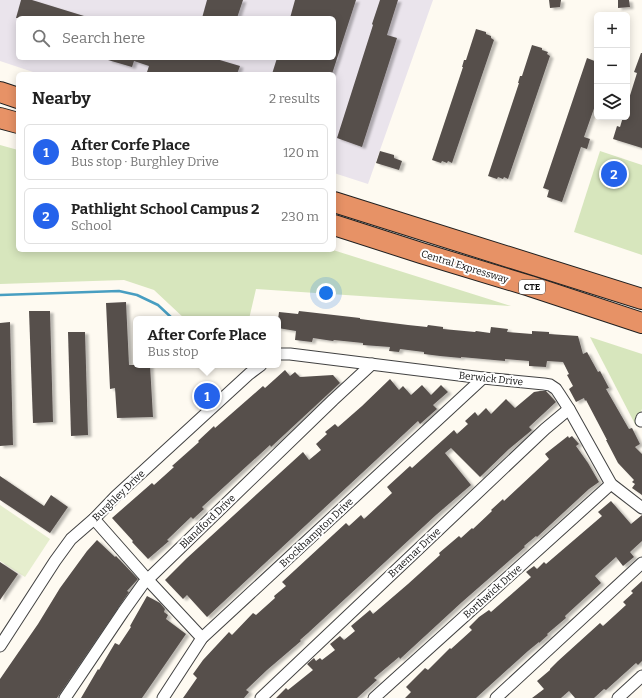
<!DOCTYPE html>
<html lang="en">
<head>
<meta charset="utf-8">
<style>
	body { margin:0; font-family:Bitter,serif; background:#f6f6f6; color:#222 }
	.controls { position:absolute; right:12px; top:12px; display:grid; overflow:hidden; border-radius:6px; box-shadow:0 2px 10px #0003 }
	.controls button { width:36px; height:36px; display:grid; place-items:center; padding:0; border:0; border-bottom:1px solid #e0e0e0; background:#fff; color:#222; font:20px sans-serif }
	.you { position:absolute; left:326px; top:293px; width:14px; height:14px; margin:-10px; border:3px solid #fff; border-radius:50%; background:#1a73e8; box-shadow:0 0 0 6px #1a73e833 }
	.badge { display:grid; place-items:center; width:26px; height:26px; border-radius:50%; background:#2563eb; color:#fff; font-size:13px; font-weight:700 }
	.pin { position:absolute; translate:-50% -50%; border:2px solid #fff; box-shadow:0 1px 4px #0006 }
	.popup { position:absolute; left:133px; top:316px; width:148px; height:52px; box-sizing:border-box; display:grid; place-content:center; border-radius:6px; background:#fff; filter:drop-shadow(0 1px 3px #0005); font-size:13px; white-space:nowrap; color:#767676 }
	.popup b { font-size:15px; color:#222 }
	.popup::after { content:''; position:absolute; left:50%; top:100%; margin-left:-8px; border:8px solid transparent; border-top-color:#fff }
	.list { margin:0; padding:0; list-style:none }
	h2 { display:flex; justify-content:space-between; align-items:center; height:52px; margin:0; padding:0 16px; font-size:17px }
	h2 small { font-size:13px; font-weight:400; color:#767676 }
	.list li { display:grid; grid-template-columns:26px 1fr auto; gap:12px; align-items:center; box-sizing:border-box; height:56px; margin:0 8px 8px; padding:0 8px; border:1px solid #e0e0e0; border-radius:6px }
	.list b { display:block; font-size:15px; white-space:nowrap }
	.list p { margin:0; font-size:13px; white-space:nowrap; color:#767676 }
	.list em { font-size:13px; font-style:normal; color:#767676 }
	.icon { flex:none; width:22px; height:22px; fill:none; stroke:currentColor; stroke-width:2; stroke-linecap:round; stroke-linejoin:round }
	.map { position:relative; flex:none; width:642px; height:698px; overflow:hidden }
	.search { position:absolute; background:#fff; box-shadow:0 2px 10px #0003; left:16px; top:16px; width:320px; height:44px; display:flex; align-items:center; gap:10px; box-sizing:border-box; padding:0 14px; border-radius:6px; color:#767676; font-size:15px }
	.panel { position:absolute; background:#fff; box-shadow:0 2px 10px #0003; left:16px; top:72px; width:320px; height:180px; border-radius:6px }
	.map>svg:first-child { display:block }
	.industrial { fill:#eae4ec; fill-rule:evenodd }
	.green { fill:#d7e6bd }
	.pitch { fill:#e6eece }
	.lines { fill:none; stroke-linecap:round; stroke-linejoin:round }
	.stream { stroke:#489ec1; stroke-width:2.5 }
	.building { fill:#564f4c; filter:url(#shadow) }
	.street-casing { stroke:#424242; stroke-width:13 }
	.highway-casing { stroke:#202020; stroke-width:22 }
	.street { stroke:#fff; stroke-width:11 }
	.highway { stroke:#e79266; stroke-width:20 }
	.labels { text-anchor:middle; stroke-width:4; stroke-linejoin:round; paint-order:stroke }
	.shield { fill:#fff; stroke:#575757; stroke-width:1 }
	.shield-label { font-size:9px; font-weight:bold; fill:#0f0f0f }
	.street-label { font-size:10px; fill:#0f0f0f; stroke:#fff }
</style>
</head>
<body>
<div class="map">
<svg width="642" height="698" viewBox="0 0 642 698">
	<defs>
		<filter id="shadow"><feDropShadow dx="3.5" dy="2" stdDeviation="1" flood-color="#0004"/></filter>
	</defs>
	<rect width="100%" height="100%" fill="#fefaf1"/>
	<path class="industrial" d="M 0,0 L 433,0 L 368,184 L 334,173 L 334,74 L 39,74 L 0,61 ZM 18,18 L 334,18 L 334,58 L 18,58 Z"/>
	<g class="green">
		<path d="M 0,145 L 18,150 L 18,250 L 333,250 L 511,306 L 256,289 L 249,319 L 185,319 L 154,290 L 124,280 L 0,284 Z"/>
		<path d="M 600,151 L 642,165 L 642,255 L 574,232 Z"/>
		<path d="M 590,337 L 642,354 L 642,409 L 636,426 Z"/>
	</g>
	<path class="pitch" d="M 0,505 L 50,539 L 25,577 L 0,561 Z"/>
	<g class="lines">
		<path class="stream" d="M 0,295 L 119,291 L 137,295 L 158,305 L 173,319"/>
	</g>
	<g class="building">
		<path d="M 21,0 L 32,0 L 84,16 L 84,18 L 16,18 Z"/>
		<path d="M 207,0 L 243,0 L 237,18 L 202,18 Z"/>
		<path d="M 295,0 L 356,0 L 332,74 L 272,74 L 277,58 L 334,58 L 334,18 L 290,18 Z"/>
		<path d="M 380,0 L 398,0 L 387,35 L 397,38 L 362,147 L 337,138 L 373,25 L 372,24 Z"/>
		<path d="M 549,0 L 561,0 L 560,7 L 550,8 Z"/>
		<path d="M 618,0 L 629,0 L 630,7 L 618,8 Z"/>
		<path d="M 476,29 L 486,32 L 486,34 L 491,36 L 491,38 L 494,40 L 452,163 L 448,161 L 447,163 L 442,161 L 441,163 L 432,160 L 463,67 L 462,67 L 464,60 L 466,60 Z"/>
		<path d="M 532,45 L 542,48 L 542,50 L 548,52 L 547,54 L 550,56 L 508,179 L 504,177 L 503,179 L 498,177 L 497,179 L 488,176 L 519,83 L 518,83 L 520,76 L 522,76 Z"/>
		<path d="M 641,53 L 642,53 L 642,148 L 613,139 L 617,126 L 620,127 L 623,117 L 627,117 L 627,105 L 637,73 L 634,72 Z"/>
		<path d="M 108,58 L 213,58 L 240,66 L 237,74 L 154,74 L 147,72 L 149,66 L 134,61 L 132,67 L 108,60 Z"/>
		<path d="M 587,58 L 597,62 L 597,100 L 584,137 L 590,139 L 587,149 L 581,147 L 562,202 L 547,197 L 549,190 L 543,188 Z"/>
		<path d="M 380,151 L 394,155 L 394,158 L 402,161 L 399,170 L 376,163 Z"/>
		<path d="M 126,302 L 129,365 L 150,365 L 153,417 L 117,418 L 115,388 L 110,389 L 106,303 Z"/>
		<path d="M 29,311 L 50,311 L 53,422 L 33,423 Z"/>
		<path d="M 299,311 L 360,318 L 360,319 L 408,325 L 427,327 L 428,325 L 443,327 L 443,329 L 475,332 L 476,331 L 490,333 L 491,327 L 508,329 L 507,332 L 532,334 L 532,331 L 549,332 L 549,334 L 578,336 L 583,354 L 587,352 L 598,372 L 600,371 L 609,388 L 606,389 L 629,429 L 632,428 L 640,444 L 635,447 L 642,454 L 642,495 L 632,488 L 635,484 L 632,482 L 634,480 L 618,463 L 606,440 L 607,440 L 586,400 L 585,401 L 584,398 L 576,402 L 569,389 L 573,386 L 567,375 L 569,374 L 563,362 L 547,361 L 546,367 L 529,366 L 529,361 L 505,359 L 505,361 L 461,357 L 461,358 L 440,356 L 424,354 L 424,352 L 400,349 L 399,352 L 389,351 L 390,347 L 363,345 L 363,343 L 334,340 L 333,341 L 313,338 L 312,342 L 295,340 L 296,331 L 278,328 L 278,320 L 279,312 L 298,314 Z"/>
		<path d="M 10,322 L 13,445 L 0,446 L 0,323 Z"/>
		<path d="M 68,332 L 85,332 L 88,435 L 71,436 Z"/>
		<path d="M 285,370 L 290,376 L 295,372 L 300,377 L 333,375 L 340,383 L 271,447 L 270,445 L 202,507 L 204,509 L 193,519 L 191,517 L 167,540 L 169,541 L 148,559 L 132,542 L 133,541 L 112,518 L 152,483 L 154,485 L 174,467 L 172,466 L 199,442 L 198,441 L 214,426 L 215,428 L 263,386 L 265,388 Z"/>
		<path d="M 390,379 L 399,390 L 403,386 L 411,395 L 422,385 L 431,395 L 441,385 L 448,392 L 433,405 L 437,409 L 420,424 L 418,421 L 207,617 L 187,595 L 183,599 L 165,580 L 187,558 L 303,452 L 309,460 L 321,450 L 316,444 L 327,434 L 325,432 L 335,424 L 338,427 L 362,406 Z"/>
		<path d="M 540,391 L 546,391 L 556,402 L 529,427 L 532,430 L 509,449 L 480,477 L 451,448 L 445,453 L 471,485 L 436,515 L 308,633 L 300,640 L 301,641 L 267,670 L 246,690 L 249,692 L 244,698 L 183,698 L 197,678 L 193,674 L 203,660 L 229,632 L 232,635 L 253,613 L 256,615 L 275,598 L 274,596 L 286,586 L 282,582 L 346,523 L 349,526 L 361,515 L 364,519 L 392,493 L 387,487 L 410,466 L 412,468 L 454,430 L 457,434 L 468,424 L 465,421 L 475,412 L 478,416 L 486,408 L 491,414 L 506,399 L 515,408 L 534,392 Z"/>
		<path d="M 568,436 L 569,438 L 572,436 L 579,444 L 576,446 L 588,463 L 599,482 L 589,489 L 537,537 L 536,536 L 524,546 L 525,547 L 462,602 L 400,659 L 399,657 L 374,678 L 377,680 L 357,698 L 276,698 L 286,688 L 288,690 L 313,670 L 307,664 L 314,658 L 316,661 L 320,658 L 322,660 L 335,650 L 330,644 L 340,636 L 344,640 L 355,631 L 351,626 L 370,610 L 373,614 L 408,584 L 440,555 L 439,553 L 459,536 L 461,538 L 472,528 L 473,529 L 492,511 L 491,510 L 503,499 L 504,501 L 549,459 L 545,454 Z"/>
		<path d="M 0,476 L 44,506 L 51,495 L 68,507 L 50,533 L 0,500 Z"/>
		<path d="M 611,501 L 631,524 L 642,515 L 642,541 L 630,552 L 634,557 L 623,566 L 616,557 L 595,576 L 601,583 L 565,616 L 566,618 L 547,634 L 548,635 L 539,643 L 539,642 L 528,651 L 476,698 L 405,698 L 411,692 L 406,687 L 425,668 L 428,670 L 450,648 L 451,649 L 472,630 L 469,627 L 479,617 L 489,610 L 491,612 L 531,577 L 526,572 L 534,566 L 537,569 L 544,562 L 546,564 L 602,516 L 598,512 Z"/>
		<path d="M 97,540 L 115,557 L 116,556 L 138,579 L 127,591 L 129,592 L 57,698 L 0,698 L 0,679 L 38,624 L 60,588 L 87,551 Z"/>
		<path d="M 0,562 L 18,574 L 0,600 Z"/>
		<path d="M 642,581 L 642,661 L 638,665 L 636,663 L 606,690 L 604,689 L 594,698 L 575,698 L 569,691 L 561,698 L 532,698 L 544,689 L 537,681 L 550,670 L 550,669 L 558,661 L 600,623 L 603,626 L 626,605 L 623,602 L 633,593 L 631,591 Z"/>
		<path d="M 147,596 L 160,603 L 165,609 L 164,612 L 168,615 L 166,619 L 186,634 L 142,698 L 81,698 L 98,669 L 99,670 L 115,643 L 119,645 L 131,627 L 130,626 Z"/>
	</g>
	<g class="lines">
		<g class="street-casing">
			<g id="street">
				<path d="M 278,354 L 290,354 L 483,378 L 544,384 L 550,385 L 556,389 L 560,395 L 569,409 L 611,484 L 642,508"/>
				<path d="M 641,421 L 642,418"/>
				<path d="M 94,519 L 147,579 L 202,638"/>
				<path d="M 0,646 L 55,561 L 71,539 L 94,519 L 116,496 L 249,374 L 261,365"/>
				<path d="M 65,698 L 123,612 L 143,584 L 333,400 L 372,364"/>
				<path d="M 163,698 L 202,638 L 483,378"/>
				<path d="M 261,698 L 545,429 L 569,409"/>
				<path d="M 374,698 L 611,484"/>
				<path d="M 496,698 L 642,563"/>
				<path d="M 618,698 L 642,676"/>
			</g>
		</g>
		<g class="highway-casing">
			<g id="highway">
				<path d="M 0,92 L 18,98"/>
				<path d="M 0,118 L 18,123"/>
				<path d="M 334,202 L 642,299"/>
				<path d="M 334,225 L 421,253 L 530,286 L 642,323"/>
			</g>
		</g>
		<use href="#street" class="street"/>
		<use href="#highway" class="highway"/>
	</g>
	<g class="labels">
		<rect class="shield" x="519" y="280" width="26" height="14" rx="3"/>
		<g class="shield-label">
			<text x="532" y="290">CTE</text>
		</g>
		<g class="street-label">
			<text transform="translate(465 266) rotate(17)" y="4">Central Expressway</text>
			<text transform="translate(491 378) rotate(6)" y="4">Berwick Drive</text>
			<text transform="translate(118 495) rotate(-44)" y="4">Burghley Drive</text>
			<text transform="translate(207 521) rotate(-44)" y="4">Blandford Drive</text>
			<text transform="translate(316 532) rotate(-43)" y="4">Brockhampton Drive</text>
			<text transform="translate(414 552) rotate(-43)" y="4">Braemar Drive</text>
			<text transform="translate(492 591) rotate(-42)" y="4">Borthwick Drive</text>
		</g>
	</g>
</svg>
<div class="controls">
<button>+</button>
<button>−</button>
<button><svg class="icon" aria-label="layers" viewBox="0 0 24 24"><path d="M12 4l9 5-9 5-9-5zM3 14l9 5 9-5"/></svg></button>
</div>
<div class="you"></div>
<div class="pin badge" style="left:207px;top:396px">1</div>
<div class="popup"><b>After Corfe Place</b>Bus stop</div>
<div class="pin badge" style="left:614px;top:174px">2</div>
<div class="search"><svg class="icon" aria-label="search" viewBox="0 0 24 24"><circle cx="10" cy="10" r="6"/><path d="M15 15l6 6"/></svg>Search here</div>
<section class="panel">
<h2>Nearby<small>2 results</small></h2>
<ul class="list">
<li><span class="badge">1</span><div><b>After Corfe Place</b><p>Bus stop · Burghley Drive</p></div><em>120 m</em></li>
<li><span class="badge">2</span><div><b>Pathlight School Campus 2</b><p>School</p></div><em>230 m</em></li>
</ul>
</section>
</div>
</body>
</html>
